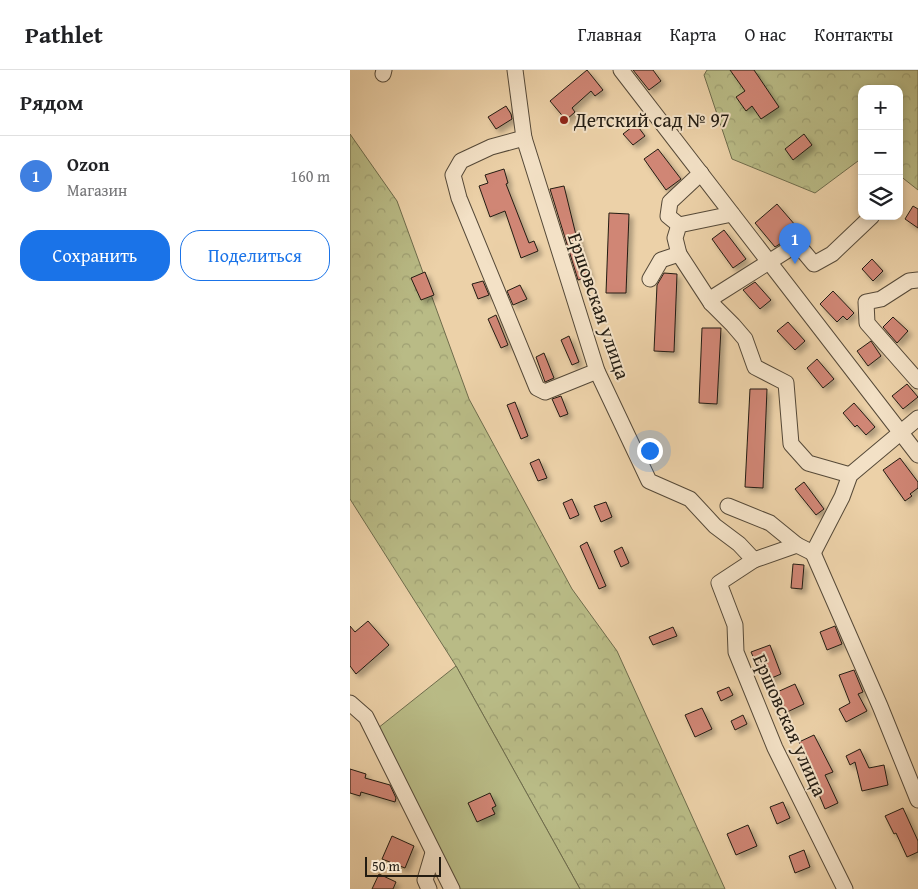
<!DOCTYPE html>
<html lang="ru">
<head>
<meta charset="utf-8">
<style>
	body { margin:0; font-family:"Gentium Book Plus",serif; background:#f2f2f2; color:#202124 }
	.controls { position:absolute; right:15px; top:15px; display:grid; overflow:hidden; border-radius:10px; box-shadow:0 2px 8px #0003 }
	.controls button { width:45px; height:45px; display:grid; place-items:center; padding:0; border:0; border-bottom:1px solid #e0e0e0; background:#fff; color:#202124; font:25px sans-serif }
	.scale { position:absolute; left:15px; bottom:12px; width:76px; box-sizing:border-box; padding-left:5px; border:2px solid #231c12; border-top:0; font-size:14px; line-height:18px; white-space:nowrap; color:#231c12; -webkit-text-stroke:4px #f3e1c6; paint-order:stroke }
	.you { position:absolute; left:299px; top:380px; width:18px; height:18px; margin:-12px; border:4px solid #fff; border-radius:50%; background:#1a73e8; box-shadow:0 0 0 8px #1a73e833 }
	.badge { display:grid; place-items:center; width:32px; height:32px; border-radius:50%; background:#1a73e8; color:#fff; font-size:16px; font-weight:700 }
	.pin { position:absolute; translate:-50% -41px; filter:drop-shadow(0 1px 2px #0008) }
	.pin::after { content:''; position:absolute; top:26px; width:18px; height:15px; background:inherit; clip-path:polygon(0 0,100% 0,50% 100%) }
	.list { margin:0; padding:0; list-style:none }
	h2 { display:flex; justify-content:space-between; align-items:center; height:65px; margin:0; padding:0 20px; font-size:21px }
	h2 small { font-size:16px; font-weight:400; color:#757577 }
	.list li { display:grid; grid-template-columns:32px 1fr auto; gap:15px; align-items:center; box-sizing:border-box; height:80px; padding:0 20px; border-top:1px solid #e0e0e0 }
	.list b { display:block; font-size:19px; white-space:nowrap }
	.list p { margin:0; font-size:16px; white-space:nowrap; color:#757577 }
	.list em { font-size:16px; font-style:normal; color:#757577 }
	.actions { display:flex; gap:10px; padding:15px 20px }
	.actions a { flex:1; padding:11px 0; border:1px solid #1a73e8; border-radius:20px; text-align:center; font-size:18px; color:#1a73e8 }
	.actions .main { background:#1a73e8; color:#fff }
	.icon { flex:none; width:28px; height:28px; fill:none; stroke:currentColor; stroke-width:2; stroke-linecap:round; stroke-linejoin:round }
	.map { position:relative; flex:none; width:568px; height:819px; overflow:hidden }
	header { display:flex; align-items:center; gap:30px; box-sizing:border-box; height:70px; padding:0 25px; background:#fff; border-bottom:1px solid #e0e0e0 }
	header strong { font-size:24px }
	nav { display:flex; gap:28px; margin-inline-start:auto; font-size:18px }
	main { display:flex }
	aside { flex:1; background:#fff }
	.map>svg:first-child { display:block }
	.forest { fill:url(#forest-crowns); stroke:#6e6c4c }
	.garden { fill:#b9bb86; stroke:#6e6c4c }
	.building { fill:#d08674; stroke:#231c12; filter:url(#shadow) }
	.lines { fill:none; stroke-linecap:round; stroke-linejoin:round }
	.minor-casing { stroke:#554938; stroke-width:17 }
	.minor { stroke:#f3e1c6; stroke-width:15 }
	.poi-dot { fill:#8f2418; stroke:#f3e1c6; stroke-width:2 }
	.labels { text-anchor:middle; stroke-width:4; stroke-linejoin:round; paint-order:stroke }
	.poi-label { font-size:20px; fill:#231c12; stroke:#f3e1c6; text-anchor:start }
	.street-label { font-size:20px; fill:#231c12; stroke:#f3e1c6 }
</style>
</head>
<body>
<header>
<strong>Pathlet</strong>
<nav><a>Главная</a><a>Карта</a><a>О нас</a><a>Контакты</a></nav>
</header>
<main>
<aside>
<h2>Рядом<small></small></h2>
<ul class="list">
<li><span class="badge" style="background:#3f7fe0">1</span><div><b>Ozon</b><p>Магазин</p></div><em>160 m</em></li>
</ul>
<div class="actions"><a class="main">Сохранить</a><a>Поделиться</a></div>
</aside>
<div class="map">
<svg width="568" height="819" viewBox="0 0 568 819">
	<defs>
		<pattern id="forest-crowns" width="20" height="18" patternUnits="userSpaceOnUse" patternTransform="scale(1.25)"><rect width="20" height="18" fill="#b9bb86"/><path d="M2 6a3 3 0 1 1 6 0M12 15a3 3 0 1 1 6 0" fill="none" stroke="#9fa073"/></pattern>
		<filter id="shadow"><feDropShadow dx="4" dy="4" stdDeviation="2.5" flood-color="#0004"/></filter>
	</defs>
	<rect width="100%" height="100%" fill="#ecd1a8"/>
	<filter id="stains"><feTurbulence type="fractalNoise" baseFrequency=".004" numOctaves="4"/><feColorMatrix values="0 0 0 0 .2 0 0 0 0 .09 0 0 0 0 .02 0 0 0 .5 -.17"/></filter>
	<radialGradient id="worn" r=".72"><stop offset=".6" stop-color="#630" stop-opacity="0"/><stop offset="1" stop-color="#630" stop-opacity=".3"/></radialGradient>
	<g class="forest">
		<path d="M 357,0 L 568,0 L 568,120 L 549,105 L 549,19 L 512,19 L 512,88 L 465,123 L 382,89 L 354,5 Z"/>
		<path d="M 0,64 L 47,131 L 119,329 L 222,519 L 267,581 L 375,819 L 230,819 L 106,596 L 0,429 Z"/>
	</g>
	<path class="garden" d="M 106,596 L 230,819 L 97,819 L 18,666 Z"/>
	<g class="building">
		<path d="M 237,0 L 253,20 L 245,26 L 241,21 L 222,38 L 225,42 L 216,50 L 200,31 Z"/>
		<path d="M 283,0 L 303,0 L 311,11 L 299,20 Z"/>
		<path d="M 380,0 L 404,0 L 429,37 L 411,49 L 402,36 L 396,41 L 386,27 L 395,21 Z"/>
		<path d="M 156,36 L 161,44 L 162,49 L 146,59 L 138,47 Z"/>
		<path d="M 286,54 L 295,66 L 283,75 L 273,64 Z"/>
		<path d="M 454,64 L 462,75 L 443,90 L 435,79 Z"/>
		<path d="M 308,79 L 331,109 L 316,120 L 294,89 Z"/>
		<path d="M 154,99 L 158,113 L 156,114 L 179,173 L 184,171 L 188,181 L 171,188 L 155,141 L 140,147 L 129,116 L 138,113 L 135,105 Z"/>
		<path d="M 214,116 L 226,165 L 228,164 L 240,207 L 228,210 L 200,119 Z"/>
		<path d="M 427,134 L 452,163 L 447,167 L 436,170 L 425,177 L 405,153 Z"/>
		<path d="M 563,136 L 568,139 L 568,158 L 555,149 Z"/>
		<path d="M 259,143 L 279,144 L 276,223 L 256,223 Z"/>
		<path d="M 374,160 L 396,189 L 383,198 L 362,169 Z"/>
		<path d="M 522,189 L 533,201 L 523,211 L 512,199 Z"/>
		<path d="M 75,202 L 84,225 L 71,230 L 61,208 Z"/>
		<path d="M 314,203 L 327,204 L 324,282 L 304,281 L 307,215 Z"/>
		<path d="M 133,211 L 139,225 L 128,229 L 122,214 Z"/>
		<path d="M 405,212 L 421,230 L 410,239 L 393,220 Z"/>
		<path d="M 170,215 L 177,229 L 163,235 L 157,221 Z"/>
		<path d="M 483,221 L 504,243 L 497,250 L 493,246 L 487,252 L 470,234 Z"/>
		<path d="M 146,245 L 158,275 L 151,278 L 138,249 Z"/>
		<path d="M 543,247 L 558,261 L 547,273 L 533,257 Z"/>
		<path d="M 438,252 L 455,271 L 445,280 L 427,261 Z"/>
		<path d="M 352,258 L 371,258 L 367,334 L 349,333 Z"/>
		<path d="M 219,266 L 229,292 L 222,295 L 211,270 Z"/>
		<path d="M 521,271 L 531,286 L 518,296 L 507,281 Z"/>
		<path d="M 194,283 L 204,308 L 195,312 L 186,287 Z"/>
		<path d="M 467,289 L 484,309 L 473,318 L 457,298 Z"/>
		<path d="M 557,314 L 568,327 L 553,339 L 542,326 Z"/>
		<path d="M 400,319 L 417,319 L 413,418 L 395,417 Z"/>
		<path d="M 211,326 L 218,344 L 210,347 L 202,329 Z"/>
		<path d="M 165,332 L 178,366 L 171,369 L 157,335 Z"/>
		<path d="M 504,333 L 525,357 L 516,365 L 507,355 L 505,357 L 493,343 Z"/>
		<path d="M 550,388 L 568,412 L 568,418 L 560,424 L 562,426 L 555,431 L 533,400 Z"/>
		<path d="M 189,389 L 197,408 L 188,411 L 180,393 Z"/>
		<path d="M 454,412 L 474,439 L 466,445 L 445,419 Z"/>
		<path d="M 222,429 L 229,445 L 220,449 L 213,433 Z"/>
		<path d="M 256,432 L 262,447 L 251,452 L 244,436 Z"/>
		<path d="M 237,472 L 256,516 L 249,519 L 230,476 Z"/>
		<path d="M 272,477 L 279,493 L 271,497 L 264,481 Z"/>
		<path d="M 443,494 L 454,495 L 452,519 L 441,518 Z"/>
		<path d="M 18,551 L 39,575 L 6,604 L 0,596 L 0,556 L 5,562 Z"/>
		<path d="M 485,556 L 492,574 L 477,580 L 470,562 Z"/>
		<path d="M 323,557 L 327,566 L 303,575 L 299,567 Z"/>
		<path d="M 420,575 L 431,604 L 417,610 L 410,592 L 406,593 L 401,582 Z"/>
		<path d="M 504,600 L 513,622 L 508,624 L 517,641 L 496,652 L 489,639 L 500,633 L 489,605 Z"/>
		<path d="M 445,614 L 454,634 L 435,643 L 425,623 Z"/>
		<path d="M 379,617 L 383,625 L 371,631 L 367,622 Z"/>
		<path d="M 352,638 L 362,659 L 345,667 L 335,645 Z"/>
		<path d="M 393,645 L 397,654 L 385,660 L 381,651 Z"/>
		<path d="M 464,665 L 483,702 L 475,705 L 488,733 L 475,739 L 459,701 L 463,699 L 449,672 Z"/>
		<path d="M 510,679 L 519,698 L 534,695 L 538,715 L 512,721 L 505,692 L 500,695 L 496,686 Z"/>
		<path d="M 0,699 L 16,704 L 15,708 L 40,715 L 46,728 L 45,732 L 11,722 L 10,726 L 0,723 Z"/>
		<path d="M 140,723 L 146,736 L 142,738 L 145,744 L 127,752 L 118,733 Z"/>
		<path d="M 433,732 L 440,748 L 427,754 L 420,737 Z"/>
		<path d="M 553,738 L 568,771 L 568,782 L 557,787 L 546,763 L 544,764 L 535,746 Z"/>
		<path d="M 398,755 L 407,776 L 386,785 L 377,764 Z"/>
		<path d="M 42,766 L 64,776 L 55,798 L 32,789 Z"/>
		<path d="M 454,780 L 460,797 L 445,803 L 439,786 Z"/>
		<path d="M 29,804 L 46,812 L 43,819 L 22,819 Z"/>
	</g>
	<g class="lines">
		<g class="minor-casing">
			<g id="minor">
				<path d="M 165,0 L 174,68 L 247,301 L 299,411 L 340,429 L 365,456 L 389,474 L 404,490 L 447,475 L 463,483"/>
				<path d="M 271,0 L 568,385"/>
				<path d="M 33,4 L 34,0"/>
				<path d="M 174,68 L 141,77 L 111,91 L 103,105 L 109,128 L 187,318 L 195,322 L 247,301"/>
				<path d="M 382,144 L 329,155 L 325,168 L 329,184 L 361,233 L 383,255 L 395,269 L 405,297 L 436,313 L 441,374 L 458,393 L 500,405"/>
				<path d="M 329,155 L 318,146 L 320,132 L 351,103"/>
				<path d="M 300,209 L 311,190 L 329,184"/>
				<path d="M 568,210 L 559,211 L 531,229 L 516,232 L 517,253 L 568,311"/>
				<path d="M 361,233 L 365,226 L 441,178 L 449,176 L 464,194 L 482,184 L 522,146"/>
				<path d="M 378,436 L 420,453 L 447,475"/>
				<path d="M 463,483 L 530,636 L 568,730"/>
				<path d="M 463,483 L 492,427 L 500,405 L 568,348"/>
				<path d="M 404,490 L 369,513 L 385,555 L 386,582 L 425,678 L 495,819"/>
				<path d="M 0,633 L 16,647 L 102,819"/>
				<path d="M 79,819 L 75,810 L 83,783"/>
			</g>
		</g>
		<use href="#minor" class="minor"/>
	</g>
	<circle class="poi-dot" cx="214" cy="50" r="5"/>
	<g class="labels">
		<g class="poi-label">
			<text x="224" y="57">Детский сад № 97</text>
		</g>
		<g class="street-label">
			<text transform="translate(249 236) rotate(71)" y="7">Ершовская улица</text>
			<text transform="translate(440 655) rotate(66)" y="7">Ершовская улица</text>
		</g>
	</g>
	<rect width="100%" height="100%" filter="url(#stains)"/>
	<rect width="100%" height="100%" fill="url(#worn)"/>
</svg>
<div class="controls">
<button>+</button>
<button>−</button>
<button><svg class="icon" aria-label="layers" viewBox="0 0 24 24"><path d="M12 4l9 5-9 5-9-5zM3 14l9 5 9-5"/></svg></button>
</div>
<div class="scale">50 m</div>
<div class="you"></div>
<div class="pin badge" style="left:445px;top:194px;background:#3f7fe0">1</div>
</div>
</main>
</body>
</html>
